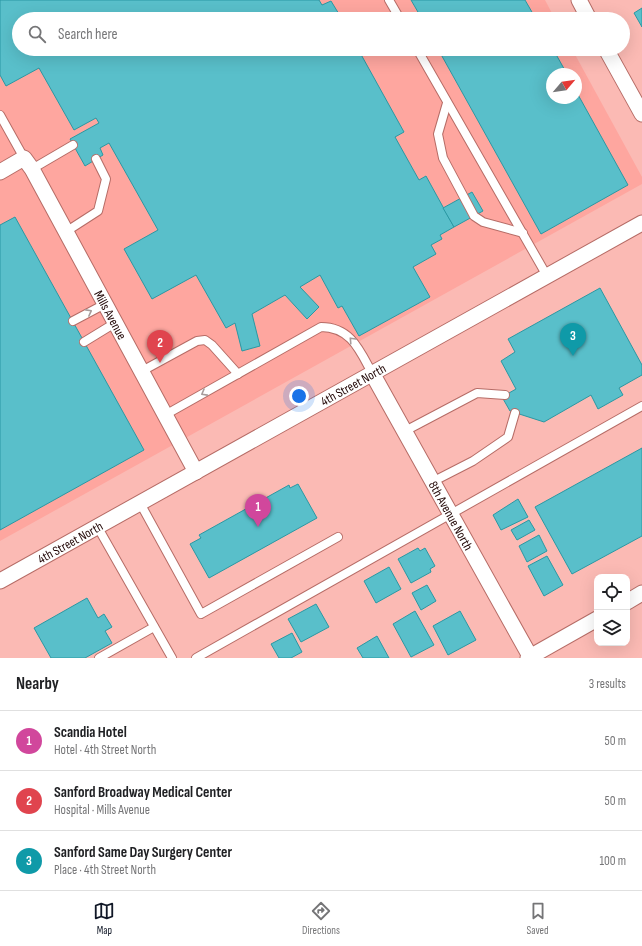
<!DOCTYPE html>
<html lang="en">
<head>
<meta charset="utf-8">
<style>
	body { margin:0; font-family:"Sofia Sans Condensed",sans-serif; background:#f6f6f6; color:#202124 }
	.controls { position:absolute; right:12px; bottom:12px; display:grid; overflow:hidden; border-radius:8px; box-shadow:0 4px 16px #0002 }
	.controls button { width:36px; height:36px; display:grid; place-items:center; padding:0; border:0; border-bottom:1px solid #e0e0e0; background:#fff; color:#202124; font:20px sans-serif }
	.compass { position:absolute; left:546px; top:68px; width:36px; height:36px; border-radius:50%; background:#fff; box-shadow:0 4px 16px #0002; rotate:61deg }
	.you { position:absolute; left:299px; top:396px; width:14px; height:14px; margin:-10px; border:3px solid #fff; border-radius:50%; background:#1a73e8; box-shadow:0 0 0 6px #1a73e833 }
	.badge { display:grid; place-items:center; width:26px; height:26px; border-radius:50%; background:#111827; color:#fff; font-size:13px; font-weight:700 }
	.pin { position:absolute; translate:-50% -33px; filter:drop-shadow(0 1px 2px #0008) }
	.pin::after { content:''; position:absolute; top:21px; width:14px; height:12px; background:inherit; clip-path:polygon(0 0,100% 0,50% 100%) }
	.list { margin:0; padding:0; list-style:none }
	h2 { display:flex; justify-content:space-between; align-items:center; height:52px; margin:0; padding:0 16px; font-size:17px }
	h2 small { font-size:13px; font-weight:400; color:#757577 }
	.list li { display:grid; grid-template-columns:26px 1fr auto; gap:12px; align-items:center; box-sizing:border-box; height:60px; padding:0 16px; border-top:1px solid #e0e0e0 }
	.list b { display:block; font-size:15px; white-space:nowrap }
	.list p { margin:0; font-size:13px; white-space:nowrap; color:#757577 }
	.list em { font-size:13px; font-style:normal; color:#757577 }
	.icon { flex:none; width:22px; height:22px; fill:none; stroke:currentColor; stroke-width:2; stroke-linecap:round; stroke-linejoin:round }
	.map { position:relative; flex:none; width:642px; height:658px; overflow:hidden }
	.search { position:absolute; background:#fff; box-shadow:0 4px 16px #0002; left:12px; right:12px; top:12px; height:44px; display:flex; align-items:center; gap:10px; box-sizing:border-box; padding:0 14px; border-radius:22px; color:#757577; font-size:15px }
	.sheet { height:232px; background:#fff }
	nav { display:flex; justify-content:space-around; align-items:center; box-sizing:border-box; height:56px; border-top:1px solid #e0e0e0; background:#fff; font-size:11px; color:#757577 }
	nav a { display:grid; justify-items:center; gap:2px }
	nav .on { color:#111827 }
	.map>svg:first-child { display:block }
	.built { fill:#fea69f; fill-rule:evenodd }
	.building { fill:#59bfca; stroke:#2a98a3 }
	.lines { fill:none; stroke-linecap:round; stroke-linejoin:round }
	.lane-casing { stroke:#b66c66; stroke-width:10 }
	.street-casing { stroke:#b66c66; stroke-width:17 }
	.lane { stroke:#fff; stroke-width:8 }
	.street { stroke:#fff; stroke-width:15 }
	.oneway { stroke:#a79c9b }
	.labels { text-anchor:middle; stroke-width:3.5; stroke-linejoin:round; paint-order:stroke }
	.street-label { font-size:13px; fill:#220706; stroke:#fae9e7 }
</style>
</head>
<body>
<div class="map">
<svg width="642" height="658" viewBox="0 0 642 658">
	<rect width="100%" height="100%" fill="#fbbab4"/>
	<path class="built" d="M 0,0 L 545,0 L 555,19 L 19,19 L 19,49 L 572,49 L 642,177 L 642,184 L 0,541 ZM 552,74 L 576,74 L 576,98 L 552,98 Z"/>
	<g class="building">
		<path d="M 0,0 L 319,0 L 322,5 L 331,1 L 342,19 L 19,19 L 19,49 L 358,49 L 404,132 L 395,137 L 419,180 L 426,176 L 454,227 L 440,235 L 442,239 L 431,245 L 436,254 L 413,267 L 430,297 L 359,336 L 342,306 L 338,308 L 320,275 L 300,287 L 319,307 L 307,319 L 285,295 L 252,314 L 260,346 L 242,351 L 235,323 L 226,328 L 196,275 L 152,299 L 124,249 L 158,230 L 109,143 L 100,148 L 103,155 L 85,166 L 70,139 L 99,123 L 96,118 L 74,130 L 39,68 L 6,86 L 0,75 Z"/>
		<path d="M 411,0 L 525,0 L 536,19 L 422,19 Z"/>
		<path d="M 642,8 L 642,27 L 634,13 Z"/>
		<path d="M 438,49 L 553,49 L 567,74 L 552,74 L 552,98 L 576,98 L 576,91 L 628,185 L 541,234 Z"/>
		<path d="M 472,192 L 483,211 L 454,227 L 443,208 Z"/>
		<path d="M 15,217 L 144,450 L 0,530 L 0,225 Z"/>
		<path d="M 600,288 L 642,365 L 642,375 L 619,388 L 623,395 L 598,409 L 591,395 L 544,422 L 510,411 L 502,397 L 516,389 L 501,361 L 515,352 L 508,339 Z"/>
		<path d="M 642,448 L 642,536 L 572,574 L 535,507 Z"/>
		<path d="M 298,484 L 317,518 L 209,578 L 190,544 L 201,538 L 199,535 L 289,485 L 290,488 Z"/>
		<path d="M 518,499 L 528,517 L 501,530 L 493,515 Z"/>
		<path d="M 529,520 L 535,530 L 517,540 L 511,530 Z"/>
		<path d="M 539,535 L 547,551 L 527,562 L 519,546 Z"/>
		<path d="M 418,548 L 420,551 L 425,548 L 435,566 L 430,569 L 431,572 L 411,583 L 398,559 Z"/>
		<path d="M 547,556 L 563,585 L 544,596 L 528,566 Z"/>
		<path d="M 389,567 L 401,589 L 376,603 L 364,581 Z"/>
		<path d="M 427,585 L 436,601 L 421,610 L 412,593 Z"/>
		<path d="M 87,598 L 98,618 L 104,614 L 112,627 L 105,631 L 112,643 L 85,658 L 51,658 L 34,628 Z"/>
		<path d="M 316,604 L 329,627 L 301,642 L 288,619 Z"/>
		<path d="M 415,611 L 434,645 L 411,657 L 393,624 Z"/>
		<path d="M 460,611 L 476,640 L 448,655 L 433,626 Z"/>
		<path d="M 292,633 L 302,652 L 291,658 L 279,658 L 271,644 Z"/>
		<path d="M 377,636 L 389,658 L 363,658 L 357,648 Z"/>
	</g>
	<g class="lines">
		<g class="lane-casing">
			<g id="lane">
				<path d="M 389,0 L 400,19"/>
				<path d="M 417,49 L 547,276"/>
				<path d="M 447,103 L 438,134 L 443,158 L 474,216 L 483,222 L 523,233"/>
				<path d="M 0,115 L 24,158"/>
				<path d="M 32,169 L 73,145"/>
				<path d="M 67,231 L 98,211 L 106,179 L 96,159"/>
				<path d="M 73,321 L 105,304"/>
				<path d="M 84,342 L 115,323"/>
				<path d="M 142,371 L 197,341 L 205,340 L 212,345 L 238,374"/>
				<path d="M 165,415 L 321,327 C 351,327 360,351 372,373"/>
				<path d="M 405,431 L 477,393 L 505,395"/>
				<path d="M 432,482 L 473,461 L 508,437 L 515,413"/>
				<path d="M 140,503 L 201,614 L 338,537"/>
				<path d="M 97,526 L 172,658"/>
				<path d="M 99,658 L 154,627"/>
				<path d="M 196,658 L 642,406"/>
			</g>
		</g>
		<g class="street-casing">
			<g id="street">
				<path d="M 579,0 L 589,19"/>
				<path d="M 606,49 L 642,114"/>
				<path id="s1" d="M 0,172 L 24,158 L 32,169 L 196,472"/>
				<path id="s2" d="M 372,373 L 531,658"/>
				<path id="s3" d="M 0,581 L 642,223"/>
				<path d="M 627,602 L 642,593"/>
				<path d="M 528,658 L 597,619"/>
			</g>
		</g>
		<use href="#lane" class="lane"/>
		<use href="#street" class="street"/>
	</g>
	<defs><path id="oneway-chevron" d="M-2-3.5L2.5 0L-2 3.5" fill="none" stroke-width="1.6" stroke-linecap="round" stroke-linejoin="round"/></defs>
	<g class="oneway">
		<use href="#oneway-chevron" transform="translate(89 312) rotate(-28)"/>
		<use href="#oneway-chevron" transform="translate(352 340) rotate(-133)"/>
		<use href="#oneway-chevron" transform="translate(204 393) rotate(151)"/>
	</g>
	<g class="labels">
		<g class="street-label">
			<text dy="5" stroke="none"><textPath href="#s1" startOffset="207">Mills Avenue</textPath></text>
			<text dy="5" stroke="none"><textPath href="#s3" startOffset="404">4th Street North</textPath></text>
			<text dy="5" stroke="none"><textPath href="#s2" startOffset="163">8th Avenue North</textPath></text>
			<text dy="5" stroke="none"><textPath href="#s3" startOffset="80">4th Street North</textPath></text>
		</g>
	</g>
</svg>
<div class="controls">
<button><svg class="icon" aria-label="locate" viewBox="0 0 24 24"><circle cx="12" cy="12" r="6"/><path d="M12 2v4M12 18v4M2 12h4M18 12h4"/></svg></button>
<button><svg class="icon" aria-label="layers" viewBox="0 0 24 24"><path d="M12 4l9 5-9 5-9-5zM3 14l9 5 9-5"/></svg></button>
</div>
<svg class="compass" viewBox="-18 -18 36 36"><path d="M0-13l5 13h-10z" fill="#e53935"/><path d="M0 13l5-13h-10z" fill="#757577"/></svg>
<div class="you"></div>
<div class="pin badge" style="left:258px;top:527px;background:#d1479c">1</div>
<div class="pin badge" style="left:160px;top:363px;background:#e0444e">2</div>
<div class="pin badge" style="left:573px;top:356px;background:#0f9aa8">3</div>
<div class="search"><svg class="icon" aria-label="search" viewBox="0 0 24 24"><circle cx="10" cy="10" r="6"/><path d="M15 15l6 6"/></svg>Search here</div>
</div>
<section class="sheet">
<h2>Nearby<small>3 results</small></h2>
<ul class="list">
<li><span class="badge" style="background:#d1479c">1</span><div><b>Scandia Hotel</b><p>Hotel · 4th Street North</p></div><em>50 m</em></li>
<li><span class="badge" style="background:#e0444e">2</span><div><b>Sanford Broadway Medical Center</b><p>Hospital · Mills Avenue</p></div><em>50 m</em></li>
<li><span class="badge" style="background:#0f9aa8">3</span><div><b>Sanford Same Day Surgery Center</b><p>Place · 4th Street North</p></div><em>100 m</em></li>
</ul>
</section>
<nav>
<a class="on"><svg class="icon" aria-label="map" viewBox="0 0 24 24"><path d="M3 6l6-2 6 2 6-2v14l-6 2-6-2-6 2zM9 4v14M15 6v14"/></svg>Map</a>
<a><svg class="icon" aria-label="directions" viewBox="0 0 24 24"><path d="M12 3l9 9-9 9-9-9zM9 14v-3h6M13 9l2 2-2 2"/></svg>Directions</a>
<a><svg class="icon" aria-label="saved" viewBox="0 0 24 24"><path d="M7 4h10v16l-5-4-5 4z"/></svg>Saved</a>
</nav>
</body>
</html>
